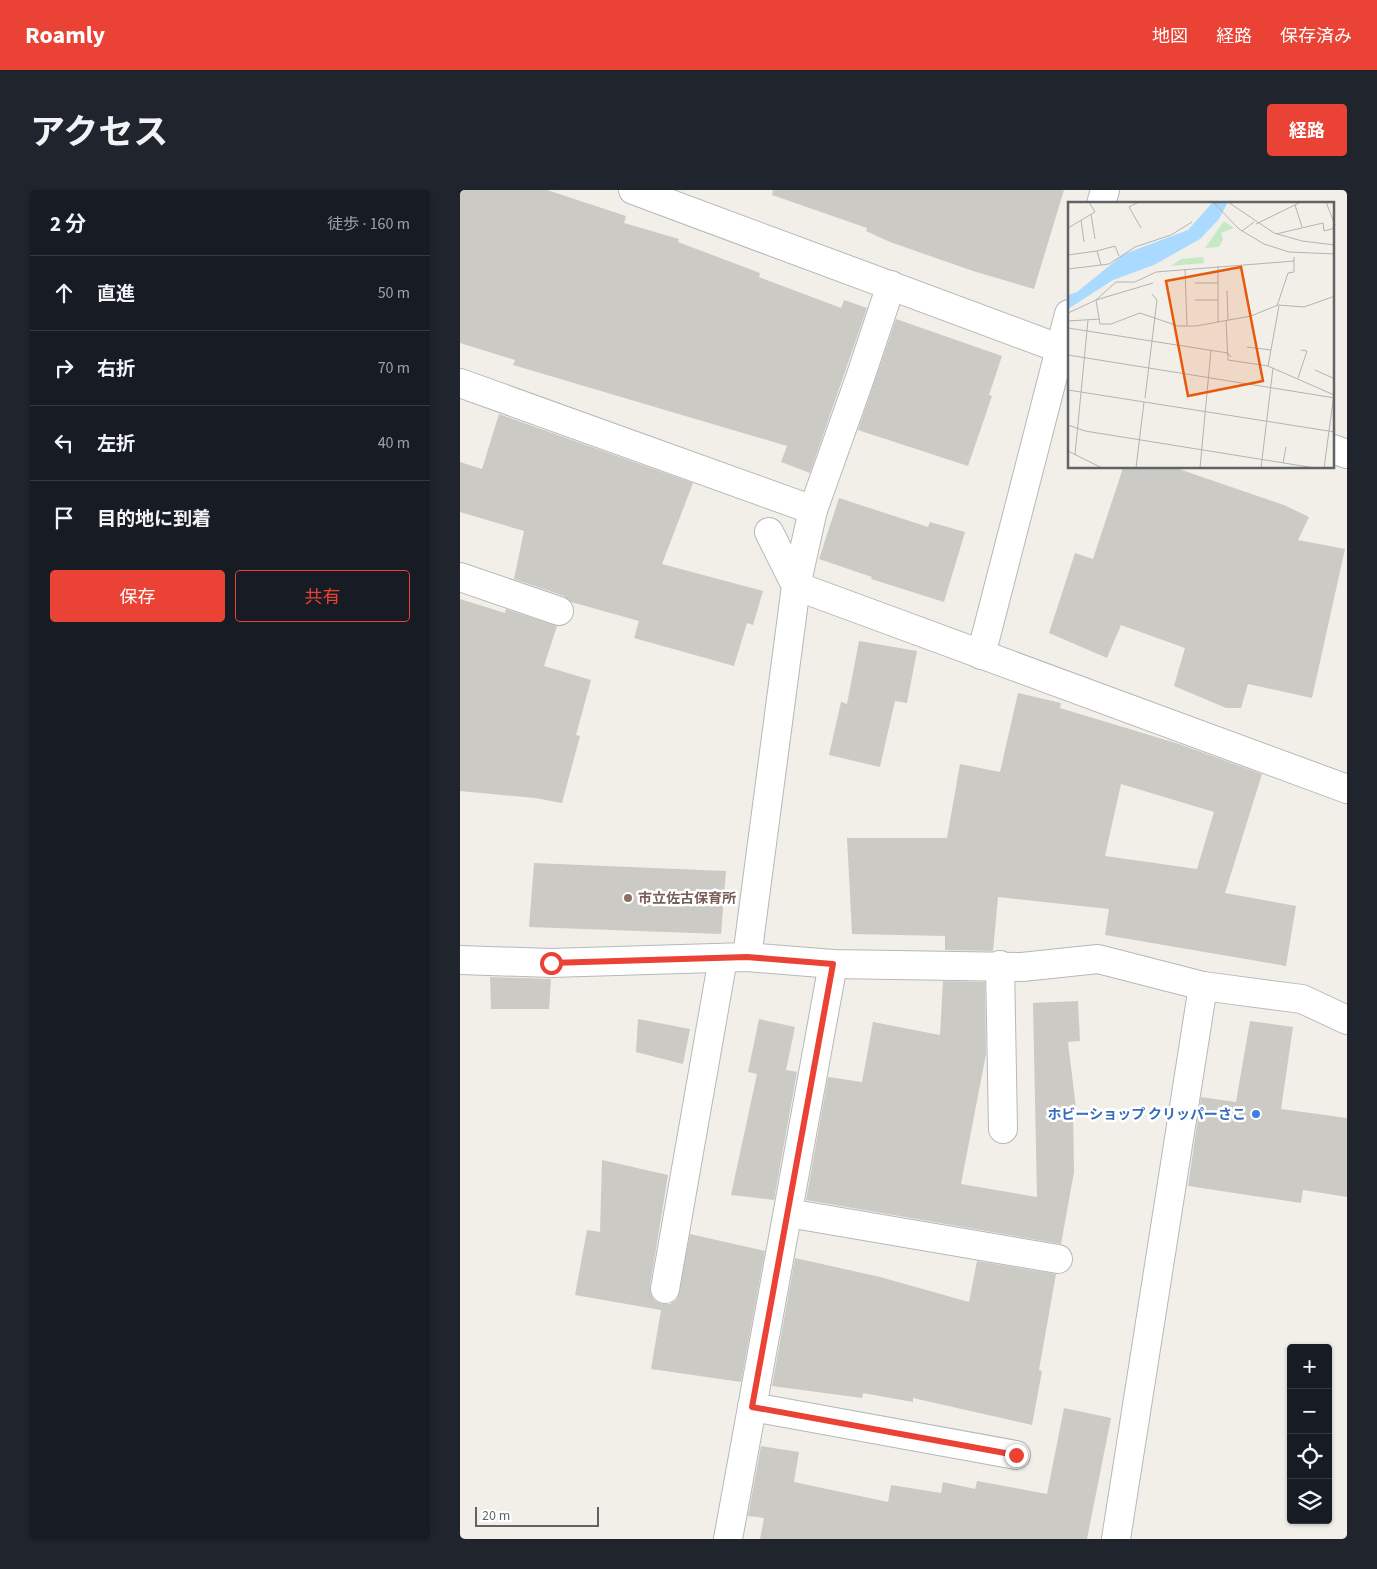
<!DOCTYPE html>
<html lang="ja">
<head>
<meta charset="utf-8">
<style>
	body { margin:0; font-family:"Source Sans 3","Noto Sans JP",sans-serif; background:#20242c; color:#f1f3f6 }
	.controls { position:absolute; right:15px; bottom:15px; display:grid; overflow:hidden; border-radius:5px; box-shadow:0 1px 4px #0004 }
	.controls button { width:45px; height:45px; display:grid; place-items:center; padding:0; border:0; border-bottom:1px solid #363941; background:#171b24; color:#f1f3f6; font:25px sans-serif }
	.scale { position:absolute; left:15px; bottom:12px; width:124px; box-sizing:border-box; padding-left:5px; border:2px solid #5f6368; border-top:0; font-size:14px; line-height:18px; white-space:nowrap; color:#5f6368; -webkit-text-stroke:4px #fff; paint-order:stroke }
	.stop { position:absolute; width:15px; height:15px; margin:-11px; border:4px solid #ea4335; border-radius:50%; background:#fff }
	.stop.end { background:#ea4335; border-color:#fff; box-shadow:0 1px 5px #0008 }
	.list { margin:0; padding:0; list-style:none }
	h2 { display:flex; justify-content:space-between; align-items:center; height:65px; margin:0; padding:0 20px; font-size:21px }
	h2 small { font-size:16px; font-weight:400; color:#9ea1a6 }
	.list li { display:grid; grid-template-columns:32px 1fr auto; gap:15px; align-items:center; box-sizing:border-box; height:75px; padding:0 20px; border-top:1px solid #363941 }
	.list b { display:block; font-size:19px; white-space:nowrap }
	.list em { font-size:16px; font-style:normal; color:#9ea1a6 }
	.actions { display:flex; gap:10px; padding:15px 20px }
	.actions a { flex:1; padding:11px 0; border:1px solid #ea4335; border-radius:5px; text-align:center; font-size:18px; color:#ea4335 }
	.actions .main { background:#ea4335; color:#fff }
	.icon { flex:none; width:28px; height:28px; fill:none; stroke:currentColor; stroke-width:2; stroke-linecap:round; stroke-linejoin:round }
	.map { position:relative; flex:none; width:887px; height:1349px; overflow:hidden; border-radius:5px }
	header { display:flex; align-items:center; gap:30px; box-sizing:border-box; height:70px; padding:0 25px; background:#ea4335; color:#fff }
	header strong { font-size:24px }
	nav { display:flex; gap:28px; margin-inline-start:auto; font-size:18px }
	.intro { display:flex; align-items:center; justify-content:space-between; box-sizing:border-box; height:120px; padding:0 30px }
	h1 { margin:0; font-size:35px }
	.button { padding:12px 22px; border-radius:5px; background:#ea4335; color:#fff; font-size:18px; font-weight:700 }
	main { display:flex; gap:30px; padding:0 30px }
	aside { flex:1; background:#171b24; border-radius:5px; box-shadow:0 1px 4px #0004 }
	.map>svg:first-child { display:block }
	.building { fill:#cccac5; fill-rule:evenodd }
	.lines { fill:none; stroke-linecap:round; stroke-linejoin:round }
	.minor-casing { stroke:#b5b8bc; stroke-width:30 }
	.minor { stroke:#fff; stroke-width:28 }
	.route { stroke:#ea4335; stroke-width:6 }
	.education-dot { fill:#8d6e63; stroke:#fff; stroke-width:2 }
	.shop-dot { fill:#3f7fe0; stroke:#fff; stroke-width:2 }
	.labels { text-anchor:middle; stroke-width:5; stroke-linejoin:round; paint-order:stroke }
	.education-label { font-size:14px; font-weight:bold; fill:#785e54; stroke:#fff; text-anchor:start }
	.shop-label { font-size:14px; font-weight:bold; fill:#366cbe; stroke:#fff; text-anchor:end }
	.inset-road { fill:none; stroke:#b3b3b1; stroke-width:1 }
	.view { fill:#e8590c; fill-opacity:0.15; stroke:#e8590c; stroke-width:2.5 }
	.inset-edge { fill:none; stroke:#5f6368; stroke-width:2.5 }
</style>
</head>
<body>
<header>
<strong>Roamly</strong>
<nav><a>地図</a><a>経路</a><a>保存済み</a></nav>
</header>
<div class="intro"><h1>アクセス</h1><a class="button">経路</a></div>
<main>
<aside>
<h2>2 分<small>徒歩 · 160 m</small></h2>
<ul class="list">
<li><svg class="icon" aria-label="ahead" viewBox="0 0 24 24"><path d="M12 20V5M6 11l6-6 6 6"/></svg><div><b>直進</b></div><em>50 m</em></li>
<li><svg class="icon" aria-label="right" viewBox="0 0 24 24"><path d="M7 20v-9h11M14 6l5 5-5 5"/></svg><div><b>右折</b></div><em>70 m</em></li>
<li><svg class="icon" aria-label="left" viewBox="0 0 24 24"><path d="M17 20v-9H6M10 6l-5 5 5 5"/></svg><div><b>左折</b></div><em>40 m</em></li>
<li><svg class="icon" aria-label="arrive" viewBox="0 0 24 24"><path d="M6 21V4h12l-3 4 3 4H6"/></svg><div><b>目的地に到着</b></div></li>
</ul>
<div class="actions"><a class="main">保存</a><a>共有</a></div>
</aside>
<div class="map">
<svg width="887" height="1349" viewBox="0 0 887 1349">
	<rect width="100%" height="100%" fill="#f1efe8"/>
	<g class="building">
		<path d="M 0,0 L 87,0 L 166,26 L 164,33 L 219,49 L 218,52 L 300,83 L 299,87 L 381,118 L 384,110 L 407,118 L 350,283 L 321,272 L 327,256 L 53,175 L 55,170 L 0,153 Z"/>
		<path d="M 313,0 L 604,0 L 574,99 L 513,81 L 430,52 L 406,41 L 407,38 L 312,5 Z"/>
		<path d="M 436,129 L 542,166 L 529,205 L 532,206 L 508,276 L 398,240 Z"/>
		<path d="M 39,224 L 233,293 L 202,374 L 303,401 L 293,435 L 287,433 L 274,476 L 174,448 L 179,431 L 111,412 L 104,406 L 54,389 L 64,341 L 0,322 L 0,272 L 22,279 Z"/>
		<path d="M 663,278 L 716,278 L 824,315 L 849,327 L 838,350 L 885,359 L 852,508 L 788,494 L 781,518 L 766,518 L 714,496 L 725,458 L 661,435 L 647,468 L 589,443 L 615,363 L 633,369 Z"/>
		<path d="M 379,308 L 468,337 L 470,332 L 505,342 L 484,412 L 411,389 L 412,387 L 359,369 Z"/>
		<path d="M 0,409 L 45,423 L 46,419 L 97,436 L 84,476 L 131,490 L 116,545 L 120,546 L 102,613 L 75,608 L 0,601 Z"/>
		<path d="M 399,451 L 457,461 L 447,513 L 435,511 L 420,577 L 369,565 L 381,512 L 387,514 Z"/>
		<path d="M 558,503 L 601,513 L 600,518 L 719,554 L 802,584 L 765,703 L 836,716 L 826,776 L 645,745 L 649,719 L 538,707 L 533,761 L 485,760 L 485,746 L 392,744 L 387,648 L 487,648 L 500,574 L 540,582 ZM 661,594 L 754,622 L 737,679 L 645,666 Z"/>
		<path d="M 74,673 L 266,681 L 261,744 L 69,737 Z"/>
		<path d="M 30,787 L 91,789 L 89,819 L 31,819 Z"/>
		<path d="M 483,791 L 525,792 L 526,864 L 501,994 L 577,1007 L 573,813 L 618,811 L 620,851 L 608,852 L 616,918 L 613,918 L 614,982 L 601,1054 L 346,1010 L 368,887 L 402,892 L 413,832 L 480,845 Z"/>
		<path d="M 178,829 L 230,839 L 223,874 L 176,862 Z"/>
		<path d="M 299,829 L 335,837 L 326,880 L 337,882 L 314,1010 L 271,1005 L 297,884 L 288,882 Z"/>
		<path d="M 790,831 L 833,837 L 821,919 L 887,928 L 887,1007 L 843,1000 L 841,1013 L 728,996 L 741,907 L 776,912 Z"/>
		<path d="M 142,970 L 208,985 L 190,1096 L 191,1105 L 195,1111 L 202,1114 L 210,1114 L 217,1109 L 230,1044 L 305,1061 L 281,1192 L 191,1179 L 201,1120 L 115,1105 L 127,1040 L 140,1042 Z"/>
		<path d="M 335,1068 L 420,1087 L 509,1112 L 517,1071 L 596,1084 L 579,1180 L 582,1181 L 572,1235 L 453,1208 L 453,1212 L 403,1203 L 402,1208 L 312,1196 Z"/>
		<path d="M 604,1218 L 651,1228 L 627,1349 L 300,1349 L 304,1328 L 288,1326 L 301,1256 L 339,1262 L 334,1292 L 428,1312 L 431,1295 L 481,1303 L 483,1292 L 515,1299 L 517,1291 L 587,1304 Z"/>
	</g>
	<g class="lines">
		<g class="minor-casing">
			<g id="minor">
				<path d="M 173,0 L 609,162"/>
				<path d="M 641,14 L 645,0"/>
				<path d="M 0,193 L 353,320 L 336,396 L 287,767"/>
				<path d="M 873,259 L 887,264"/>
				<path d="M 353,320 L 400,188 L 431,95"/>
				<path d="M 309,342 L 336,396 L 887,599"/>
				<path d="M 0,387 L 99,421"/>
				<path d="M 521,465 L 609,124"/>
				<path d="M 0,770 L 91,773 L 287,767 L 373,774 L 562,777 L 638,769 L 743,796 L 842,809 L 887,830"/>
				<path d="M 540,775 L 543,939"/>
				<path d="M 328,1023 L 598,1069"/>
				<path d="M 205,1099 L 263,768"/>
				<path d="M 292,1217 L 556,1265"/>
				<path d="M 268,1349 L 373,774"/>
				<path d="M 656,1349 L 743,796"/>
			</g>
		</g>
		<use href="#minor" class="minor"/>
	</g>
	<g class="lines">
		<path class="route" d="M 91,773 L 287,767 L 373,774 L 292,1217 L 556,1265"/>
	</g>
	<circle class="education-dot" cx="168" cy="708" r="5"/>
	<circle class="shop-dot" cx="796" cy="924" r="5"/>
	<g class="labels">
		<g class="education-label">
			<text x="178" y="713">市立佐古保育所</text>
		</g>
		<g class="shop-label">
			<text x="786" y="929">ホビーショップ クリッパーさこ</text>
		</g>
	</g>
	<g transform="translate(608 12)">
		<rect width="266" height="266" fill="#f1efe8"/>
		<path d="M 156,19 L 166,26 L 153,31 L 155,37 L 151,45 L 137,46 ZM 135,55 L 136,61 L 103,64 L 113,57 Z" fill="#c5e8c5"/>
		<path d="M 145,0 L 160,0 L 151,17 L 132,37 L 86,63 L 45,78 L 0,107 L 0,93 L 9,90 L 56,52 L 120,28 Z" fill="#aadaff"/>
		<path class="inset-road" d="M 71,0 L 61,5 L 73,26M 145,0 L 171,27 L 196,42 L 221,50 L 267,52M 160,0 L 206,31 L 234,39 L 267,43M 258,0 L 267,23M 227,3 L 234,25M 23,12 L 27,37M 13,18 L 16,40M 188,22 L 233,0M 0,26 L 27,10 L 21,0M 174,29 L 186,20M 208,32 L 255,21 L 256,29 L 267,26M 0,53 L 29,49M 51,54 L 47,44 L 29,49 L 33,63 L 41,62 L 67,45 L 103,33 L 124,20M 150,64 L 150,120M 0,67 L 33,63M 117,67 L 119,124M 127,81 L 150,81M 159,89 L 160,118M 28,98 L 32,122 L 43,122 L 72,111 L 110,124 L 128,124 L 183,114 L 210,103 L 236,105 L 267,94M 28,98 L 48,80 L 67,80 L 88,70 L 226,59M 127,98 L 150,98M 209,104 L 220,71 L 226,70 L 226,55M 0,111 L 28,98 L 85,81M 0,119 L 32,117M 158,119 L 160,158 L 200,164 L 266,193M 0,126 L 160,151 L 163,155M 179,145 L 203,148M 0,153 L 267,196M 200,164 L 211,104M 247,168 L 267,177M 230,176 L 239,149 L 233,148M 0,188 L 267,230M 77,196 L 89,98 L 84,92M 0,223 L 17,229 L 247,266M 0,249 L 34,266M 7,253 L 20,118M 215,261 L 218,245M 68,266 L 76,200M 132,266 L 143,148M 193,266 L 205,166M 256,266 L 266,192"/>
		<path class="view" d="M 173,65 L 195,179 L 120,194 L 98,79 Z"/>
		<rect width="266" height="266" class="inset-edge"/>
	</g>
</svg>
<div class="controls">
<button>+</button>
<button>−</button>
<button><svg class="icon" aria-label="locate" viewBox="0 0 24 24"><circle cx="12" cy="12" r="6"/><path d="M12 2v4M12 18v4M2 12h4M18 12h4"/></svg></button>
<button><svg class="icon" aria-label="layers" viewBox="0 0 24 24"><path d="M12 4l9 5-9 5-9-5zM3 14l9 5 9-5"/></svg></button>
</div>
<div class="scale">20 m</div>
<div class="stop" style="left:91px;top:773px"></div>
<div class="stop end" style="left:556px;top:1265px"></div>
</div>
</main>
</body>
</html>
